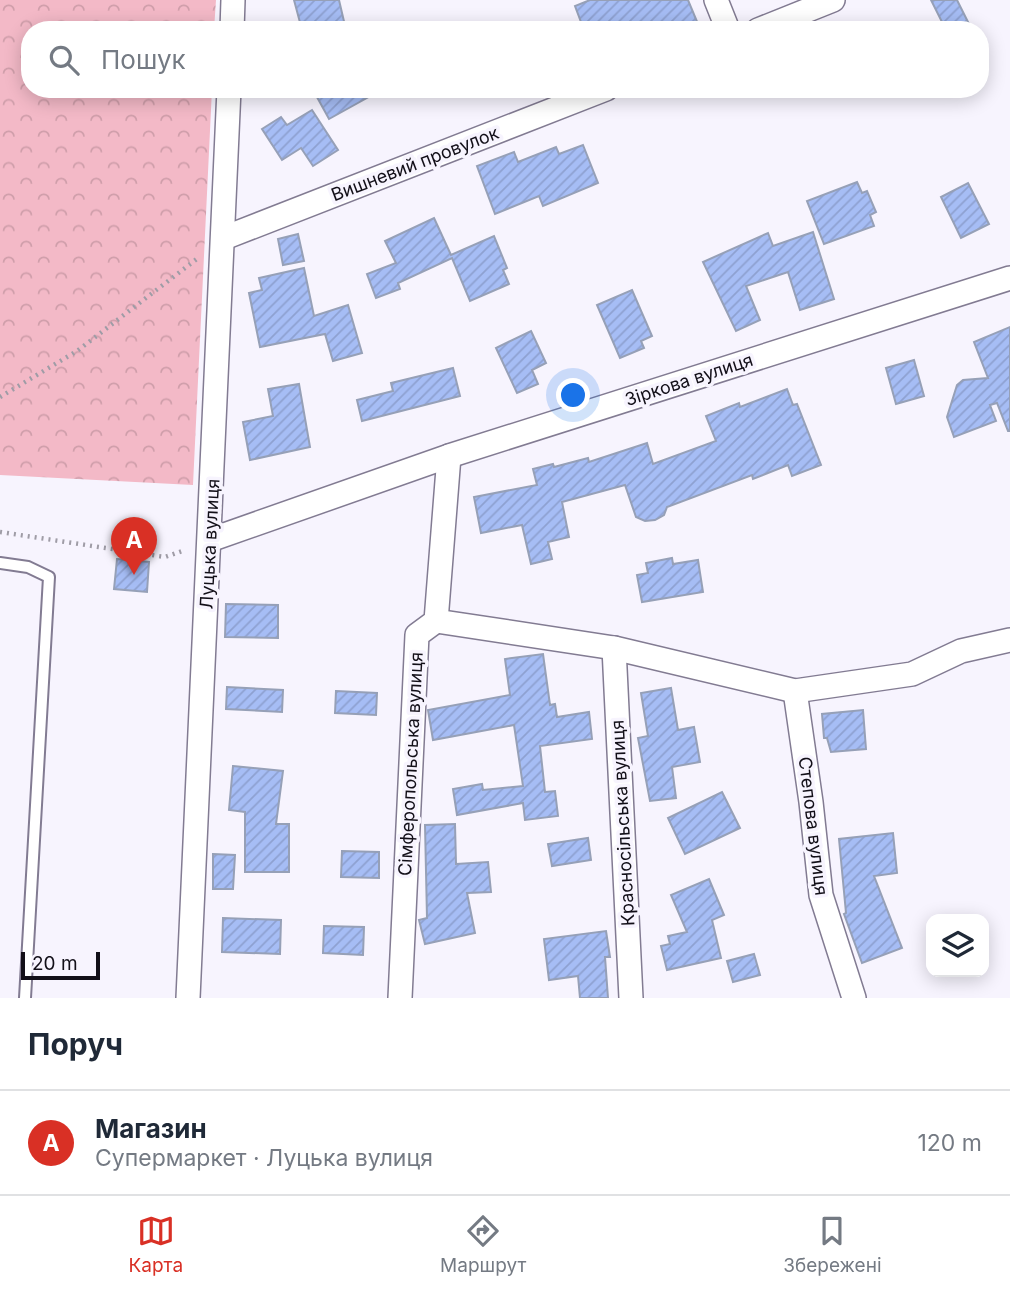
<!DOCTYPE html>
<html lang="uk">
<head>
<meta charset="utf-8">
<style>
	body { margin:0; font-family:Inter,sans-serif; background:#f2f2f3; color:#1f2937 }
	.controls { position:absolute; right:21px; bottom:21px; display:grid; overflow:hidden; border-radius:14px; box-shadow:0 4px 18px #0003 }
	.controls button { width:63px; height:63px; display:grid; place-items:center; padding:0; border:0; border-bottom:2px solid #e0e1e3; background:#fff; color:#1f2937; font:35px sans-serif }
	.scale { position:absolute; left:21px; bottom:18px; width:79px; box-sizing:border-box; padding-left:7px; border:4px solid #120f18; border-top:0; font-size:19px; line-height:24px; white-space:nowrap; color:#120f18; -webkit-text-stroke:5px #f7f4fe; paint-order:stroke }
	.you { position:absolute; left:574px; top:396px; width:24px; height:24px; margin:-18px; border:5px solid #fff; border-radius:50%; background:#1a73e8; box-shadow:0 0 0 10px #1a73e833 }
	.badge { display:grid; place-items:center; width:46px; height:46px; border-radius:50%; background:#d93025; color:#fff; font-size:23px; font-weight:700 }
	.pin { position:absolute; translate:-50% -58px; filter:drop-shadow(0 2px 4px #0008) }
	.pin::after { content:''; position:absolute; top:37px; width:24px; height:21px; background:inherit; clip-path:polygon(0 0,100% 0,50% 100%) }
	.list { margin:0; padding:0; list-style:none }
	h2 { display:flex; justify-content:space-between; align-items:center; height:91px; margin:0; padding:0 28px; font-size:30px }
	h2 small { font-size:23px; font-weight:400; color:#747a83 }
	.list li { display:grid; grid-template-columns:46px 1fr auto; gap:21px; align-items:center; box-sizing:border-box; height:105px; padding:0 28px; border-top:2px solid #e0e1e3 }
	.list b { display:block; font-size:26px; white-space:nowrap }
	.list p { margin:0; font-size:23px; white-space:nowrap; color:#747a83 }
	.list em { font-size:23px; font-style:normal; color:#747a83 }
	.icon { flex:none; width:38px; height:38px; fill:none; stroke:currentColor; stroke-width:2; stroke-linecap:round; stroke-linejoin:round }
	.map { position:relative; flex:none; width:1010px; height:998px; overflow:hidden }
	.search { position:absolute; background:#fff; box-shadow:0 4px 18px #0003; left:21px; right:21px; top:21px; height:77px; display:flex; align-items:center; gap:18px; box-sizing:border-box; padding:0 24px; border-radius:28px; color:#747a83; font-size:26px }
	.sheet { height:196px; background:#fff }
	nav { display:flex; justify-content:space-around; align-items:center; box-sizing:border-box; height:98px; border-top:2px solid #e0e1e3; background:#fff; font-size:19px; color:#747a83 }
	nav a { display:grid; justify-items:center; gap:4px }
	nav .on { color:#d93025 }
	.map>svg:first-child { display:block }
	.forest { fill:url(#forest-crowns) }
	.building { fill:url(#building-hatch); stroke:#96a0b7; stroke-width:2 }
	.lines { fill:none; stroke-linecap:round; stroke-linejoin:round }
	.service-casing { stroke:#827b92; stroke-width:14 }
	.minor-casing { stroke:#827b92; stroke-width:26 }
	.path { stroke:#9f9ca6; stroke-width:4.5; stroke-dasharray:2 5; stroke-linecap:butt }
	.service { stroke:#fff; stroke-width:10 }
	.minor { stroke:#fff; stroke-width:23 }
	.labels { text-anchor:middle; stroke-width:7; stroke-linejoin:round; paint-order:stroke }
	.street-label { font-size:18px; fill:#120f18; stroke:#f7f4fe }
</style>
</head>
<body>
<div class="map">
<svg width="1010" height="998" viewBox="0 0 1010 998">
	<defs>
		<pattern id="forest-crowns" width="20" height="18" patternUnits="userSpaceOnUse" patternTransform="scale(1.75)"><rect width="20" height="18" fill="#f3b9c7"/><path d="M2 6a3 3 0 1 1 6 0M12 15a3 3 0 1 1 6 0" fill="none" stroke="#cf9eaa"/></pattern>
		<pattern id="building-hatch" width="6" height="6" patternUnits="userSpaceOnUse" patternTransform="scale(1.75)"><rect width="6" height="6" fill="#a6bdf5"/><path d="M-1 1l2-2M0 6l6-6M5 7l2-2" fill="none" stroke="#8ea1d1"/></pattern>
	</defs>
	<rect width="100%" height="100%" fill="#f7f4fe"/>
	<path class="forest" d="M 0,0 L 216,0 L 214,30 L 30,30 L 30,89 L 212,89 L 193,485 L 0,475 Z"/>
	<g class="building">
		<path d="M 294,0 L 339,0 L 346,30 L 302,30 Z"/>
		<path d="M 590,0 L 688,0 L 698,24 L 684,30 L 584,30 L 575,6 Z"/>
		<path d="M 931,0 L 957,0 L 972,30 L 946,30 Z"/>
		<path d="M 330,89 L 383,89 L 329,119 L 317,97 Z"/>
		<path d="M 312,110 L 338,150 L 313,166 L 301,148 L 282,160 L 262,129 L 281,117 L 287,125 Z"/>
		<path d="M 583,145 L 598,183 L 543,206 L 539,196 L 495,214 L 477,166 L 514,152 L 518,162 L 556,147 L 559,154 Z"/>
		<path d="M 857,182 L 862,193 L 867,191 L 876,212 L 870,215 L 874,226 L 824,244 L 807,201 Z"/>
		<path d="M 968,183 L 989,224 L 961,238 L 941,197 Z"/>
		<path d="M 434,218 L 451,255 L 494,236 L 507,268 L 503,270 L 509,284 L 470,301 L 452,258 L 398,283 L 400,289 L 376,298 L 367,274 L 396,263 L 385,241 Z"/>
		<path d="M 813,232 L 834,299 L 800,310 L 788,272 L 746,286 L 760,320 L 736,331 L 703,262 L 768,233 L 773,246 Z"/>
		<path d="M 298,234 L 304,261 L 283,265 L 278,239 Z"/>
		<path d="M 304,268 L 314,316 L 348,305 L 362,353 L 333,361 L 325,334 L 260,347 L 249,293 L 262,290 L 259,278 Z"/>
		<path d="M 632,290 L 652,336 L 641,341 L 644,348 L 620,358 L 597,305 Z"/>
		<path d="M 1010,327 L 1010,431 L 1008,431 L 997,403 L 990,405 L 996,421 L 954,437 L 947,417 L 957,385 L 963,380 L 988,378 L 974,342 Z"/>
		<path d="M 531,331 L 546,363 L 532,370 L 538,384 L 517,393 L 496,348 Z"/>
		<path d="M 914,360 L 924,396 L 896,404 L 886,368 Z"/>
		<path d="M 453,368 L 460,396 L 362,421 L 357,400 L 393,391 L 391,383 Z"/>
		<path d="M 299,384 L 310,447 L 250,460 L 243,422 L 273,416 L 268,389 Z"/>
		<path d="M 787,389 L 793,405 L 797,404 L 821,465 L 792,476 L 788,465 L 753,479 L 752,475 L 667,507 L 664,515 L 655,520 L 645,521 L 636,517 L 625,485 L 562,502 L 569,537 L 548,542 L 552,559 L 531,564 L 522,525 L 481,533 L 474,497 L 537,485 L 533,469 L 553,464 L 554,467 L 588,458 L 589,462 L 647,443 L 653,464 L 716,441 L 706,416 L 739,403 L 740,407 Z"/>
		<path d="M 672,558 L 673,564 L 698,560 L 703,592 L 642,602 L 637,575 L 648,573 L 646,563 Z"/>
		<path d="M 117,559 L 149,562 L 147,592 L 114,589 Z"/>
		<path d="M 226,604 L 278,605 L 278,638 L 225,637 Z"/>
		<path d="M 543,654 L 550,705 L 555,704 L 557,717 L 589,712 L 592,739 L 540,746 L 545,792 L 555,791 L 558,816 L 525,820 L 523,803 L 457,815 L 453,789 L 482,784 L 483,790 L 523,786 L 514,725 L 433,740 L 428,710 L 510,695 L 505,659 Z"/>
		<path d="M 227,687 L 283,690 L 282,712 L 226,709 Z"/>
		<path d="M 671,688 L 678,730 L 694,727 L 700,762 L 672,767 L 676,798 L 650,801 L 638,738 L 648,736 L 641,693 Z"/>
		<path d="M 336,691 L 377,693 L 376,715 L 335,713 Z"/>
		<path d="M 863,710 L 866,749 L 831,752 L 827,738 L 824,738 L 822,714 Z"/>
		<path d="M 233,766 L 283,771 L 276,824 L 289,824 L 289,872 L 245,872 L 245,812 L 229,810 Z"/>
		<path d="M 722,792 L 740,828 L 685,854 L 668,818 Z"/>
		<path d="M 455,824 L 456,864 L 488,862 L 491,892 L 467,893 L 475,933 L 425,944 L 419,920 L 427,918 L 425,825 Z"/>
		<path d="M 893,833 L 897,873 L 874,876 L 902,948 L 862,963 L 844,914 L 846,913 L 839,839 Z"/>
		<path d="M 588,838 L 591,860 L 552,866 L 548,844 Z"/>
		<path d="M 342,851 L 379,852 L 379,878 L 341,877 Z"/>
		<path d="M 213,854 L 235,855 L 233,889 L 213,889 Z"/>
		<path d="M 709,879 L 724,915 L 712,920 L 721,958 L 667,970 L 661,946 L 670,944 L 668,936 L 687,932 L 671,895 Z"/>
		<path d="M 223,918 L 281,920 L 280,954 L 222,952 Z"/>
		<path d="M 324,926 L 364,927 L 363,955 L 323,953 Z"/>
		<path d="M 606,931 L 610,957 L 605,957 L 608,998 L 580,998 L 578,976 L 549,980 L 544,939 Z"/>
		<path d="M 754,954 L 760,975 L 733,982 L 727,961 Z"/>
	</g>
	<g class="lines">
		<g class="service-casing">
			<path id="service" d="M 0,563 L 28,567 L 49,577 L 25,998"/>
		</g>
		<g class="minor-casing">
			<g id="minor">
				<path d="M 716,0 L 728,30"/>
				<path d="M 232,30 L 233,0"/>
				<path d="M 758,30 L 833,0"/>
				<path d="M 224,238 L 606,89"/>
				<path d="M 210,540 L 449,456 L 1010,278"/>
				<path d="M 436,621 L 614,648 L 795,691 L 912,674 L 961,651 L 1010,640"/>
				<path d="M 614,648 L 631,998"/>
				<path d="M 795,691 L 811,802 L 821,895 L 854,998"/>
				<path d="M 188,998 L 229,89"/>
				<path d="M 400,998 L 417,635 L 436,621 L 449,456"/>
			</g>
		</g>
		<g class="path">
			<path d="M 0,397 L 77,351 L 198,258"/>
			<path d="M 0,532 L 165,557 L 185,550"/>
		</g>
		<use href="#service" class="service"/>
		<use href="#minor" class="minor"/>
	</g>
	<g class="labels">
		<g class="street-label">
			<text transform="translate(415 164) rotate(-21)" y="6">Вишневий провулок</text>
			<text transform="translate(689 380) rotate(-18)" y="6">Зіркова вулиця</text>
			<text transform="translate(210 544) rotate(-87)" y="6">Луцька вулиця</text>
			<text transform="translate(411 764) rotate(-87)" y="6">Сімферопольська вулиця</text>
			<text transform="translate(623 823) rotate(-93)" y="6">Красносільська вулиця</text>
			<text transform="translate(813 826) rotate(83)" y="6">Степова вулиця</text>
		</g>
	</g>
</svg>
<div class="controls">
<button><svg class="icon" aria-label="layers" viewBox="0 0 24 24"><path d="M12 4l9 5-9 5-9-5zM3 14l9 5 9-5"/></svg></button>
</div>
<div class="scale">20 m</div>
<div class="you"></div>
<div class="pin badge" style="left:134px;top:575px">A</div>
<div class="search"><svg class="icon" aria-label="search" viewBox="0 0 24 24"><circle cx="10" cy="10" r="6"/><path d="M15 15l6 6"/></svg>Пошук</div>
</div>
<section class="sheet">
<h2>Поруч<small></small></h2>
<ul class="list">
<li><span class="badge">A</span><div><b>Магазин</b><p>Супермаркет · Луцька вулиця</p></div><em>120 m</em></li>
</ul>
</section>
<nav>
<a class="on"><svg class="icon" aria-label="map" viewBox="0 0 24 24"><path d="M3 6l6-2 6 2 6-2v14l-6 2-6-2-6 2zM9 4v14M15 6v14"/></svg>Карта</a>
<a><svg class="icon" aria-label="directions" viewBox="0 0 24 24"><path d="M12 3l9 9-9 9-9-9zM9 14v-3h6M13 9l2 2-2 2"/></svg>Маршрут</a>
<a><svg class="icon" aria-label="saved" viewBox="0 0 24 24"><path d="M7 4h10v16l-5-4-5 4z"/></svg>Збережені</a>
</nav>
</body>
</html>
